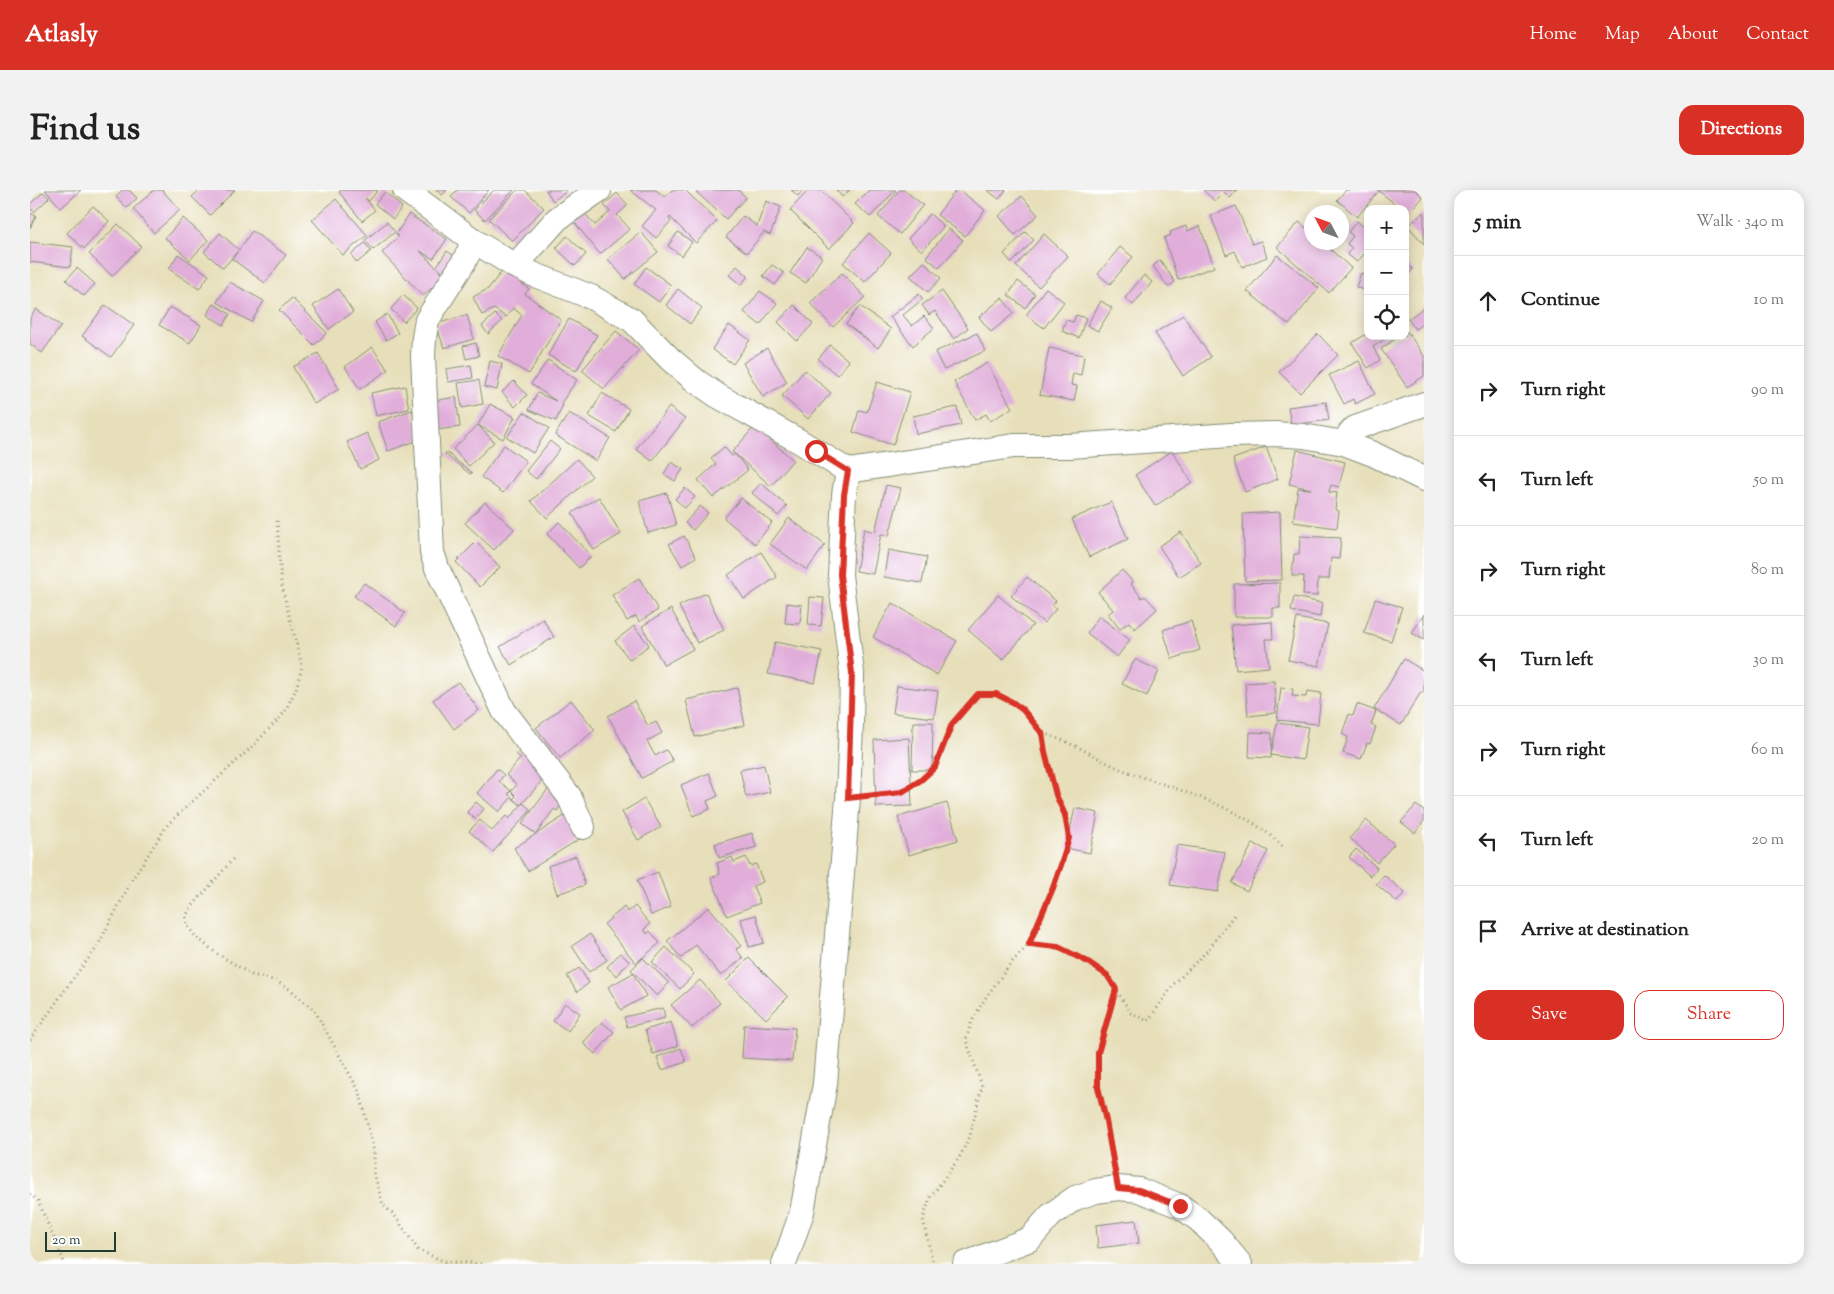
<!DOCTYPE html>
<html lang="en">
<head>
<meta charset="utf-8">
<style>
	body { margin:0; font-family:"Sorts Mill Goudy",serif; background:#f2f2f2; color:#222 }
	.controls { position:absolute; right:15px; top:15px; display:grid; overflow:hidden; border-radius:10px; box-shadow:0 2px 12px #0003 }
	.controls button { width:45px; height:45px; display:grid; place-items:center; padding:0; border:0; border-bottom:1px solid #e0e0e0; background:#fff; color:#222; font:25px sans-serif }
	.compass { position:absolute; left:1274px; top:15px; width:45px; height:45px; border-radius:50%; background:#fff; box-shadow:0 2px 12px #0003; rotate:311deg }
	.scale { position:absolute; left:15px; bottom:12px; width:71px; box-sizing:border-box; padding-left:5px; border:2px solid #1f3d34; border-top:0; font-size:14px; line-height:18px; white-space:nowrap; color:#1f3d34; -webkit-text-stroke:4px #fff; paint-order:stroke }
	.stop { position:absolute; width:15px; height:15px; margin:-11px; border:4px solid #d93025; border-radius:50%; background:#fff }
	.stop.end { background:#d93025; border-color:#fff; box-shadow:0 1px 5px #0008 }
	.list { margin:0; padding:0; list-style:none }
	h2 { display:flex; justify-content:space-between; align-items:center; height:65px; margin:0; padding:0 20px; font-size:21px }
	h2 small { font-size:16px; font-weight:400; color:#767676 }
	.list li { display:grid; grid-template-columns:32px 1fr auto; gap:15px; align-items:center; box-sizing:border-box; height:90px; padding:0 20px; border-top:1px solid #e0e0e0 }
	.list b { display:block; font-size:19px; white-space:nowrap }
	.list em { font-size:16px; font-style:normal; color:#767676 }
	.actions { display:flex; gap:10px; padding:15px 20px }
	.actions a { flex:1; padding:11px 0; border:1px solid #d93025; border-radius:15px; text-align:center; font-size:18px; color:#d93025 }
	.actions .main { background:#d93025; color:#fff }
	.icon { flex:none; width:28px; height:28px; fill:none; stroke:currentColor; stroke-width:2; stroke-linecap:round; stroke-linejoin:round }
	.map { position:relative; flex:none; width:1394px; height:1074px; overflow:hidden; border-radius:15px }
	header { display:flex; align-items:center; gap:30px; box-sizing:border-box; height:70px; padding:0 25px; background:#d93025; color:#fff }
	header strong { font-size:24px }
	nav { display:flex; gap:28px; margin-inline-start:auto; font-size:18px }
	.intro { display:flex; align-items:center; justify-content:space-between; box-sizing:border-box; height:120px; padding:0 30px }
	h1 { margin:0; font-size:35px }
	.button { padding:12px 22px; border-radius:15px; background:#d93025; color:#fff; font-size:18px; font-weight:700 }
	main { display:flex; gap:30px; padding:0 30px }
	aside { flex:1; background:#fff; border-radius:15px; box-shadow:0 2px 12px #0003 }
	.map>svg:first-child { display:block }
	.building { fill:#e1aeda }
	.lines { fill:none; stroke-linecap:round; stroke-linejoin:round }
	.minor-casing { stroke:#838e77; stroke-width:26 }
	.path { stroke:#838e77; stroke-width:3; stroke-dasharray:1 4; stroke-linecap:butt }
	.minor { stroke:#fff; stroke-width:24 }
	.route { stroke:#d93025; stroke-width:6 }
</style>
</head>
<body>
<header>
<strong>Atlasly</strong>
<nav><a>Home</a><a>Map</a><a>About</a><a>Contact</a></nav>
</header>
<div class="intro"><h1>Find us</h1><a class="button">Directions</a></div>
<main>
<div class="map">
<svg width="1394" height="1074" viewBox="0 0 1394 1074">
	<rect width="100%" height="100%" fill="#fff"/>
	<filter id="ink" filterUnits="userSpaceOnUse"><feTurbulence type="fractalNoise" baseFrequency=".02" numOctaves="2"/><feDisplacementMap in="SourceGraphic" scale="10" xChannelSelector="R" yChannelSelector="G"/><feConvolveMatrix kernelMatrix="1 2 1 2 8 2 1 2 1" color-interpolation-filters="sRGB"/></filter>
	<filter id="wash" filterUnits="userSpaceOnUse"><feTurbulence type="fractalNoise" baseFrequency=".0096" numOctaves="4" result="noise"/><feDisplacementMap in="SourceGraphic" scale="20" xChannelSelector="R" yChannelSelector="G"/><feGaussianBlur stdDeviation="1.12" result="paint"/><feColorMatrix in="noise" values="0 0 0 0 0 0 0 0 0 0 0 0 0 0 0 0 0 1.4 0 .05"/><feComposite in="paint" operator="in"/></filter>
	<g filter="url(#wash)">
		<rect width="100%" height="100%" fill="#e7dfba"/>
		<g id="blocks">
			<g class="building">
				<path d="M 15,0 L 51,0 L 31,18 Z"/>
				<path d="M 92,0 L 99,0 L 107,8 L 97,18 L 86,7 Z"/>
				<path d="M 124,0 L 132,0 L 150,20 L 124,43 L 103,19 Z"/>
				<path d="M 170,0 L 205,0 L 180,25 L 162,7 Z"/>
				<path d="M 311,0 L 348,0 L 339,11 L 335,8 L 345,20 L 332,31 L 309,2 Z"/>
				<path d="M 406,0 L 417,0 L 412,5 Z"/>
				<path d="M 427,0 L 459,0 L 439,23 L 421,7 Z"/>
				<path d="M 464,0 L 484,0 L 455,30 L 444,20 Z"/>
				<path d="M 487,0 L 495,0 L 514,18 L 482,51 L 459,29 Z"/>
				<path d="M 516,0 L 537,0 L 537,1 L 523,11 Z"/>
				<path d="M 600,0 L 626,0 L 635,7 L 642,0 L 655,0 L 687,31 L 666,53 L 640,27 L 639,29 L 641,31 L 626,48 L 612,36 L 626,20 Z"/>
				<path d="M 664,0 L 708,0 L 716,7 L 696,29 Z"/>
				<path d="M 761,0 L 773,0 L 768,6 Z"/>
				<path d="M 779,0 L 790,0 L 824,33 L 799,59 L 760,20 Z"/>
				<path d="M 806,0 L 820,0 L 812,7 Z"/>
				<path d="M 839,0 L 866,0 L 840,27 L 825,14 Z"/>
				<path d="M 869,0 L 874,0 L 893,15 L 870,44 L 848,26 Z"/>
				<path d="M 926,0 L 929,0 L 955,20 L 935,46 L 907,25 Z"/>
				<path d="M 957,0 L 976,0 L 969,9 Z"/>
				<path d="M 1173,0 L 1207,0 L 1200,8 L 1194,2 L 1185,11 Z"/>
				<path d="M 1316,0 L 1385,0 L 1393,7 L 1378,25 L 1375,23 L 1375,19 L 1371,19 L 1349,1 L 1327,27 L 1307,10 Z"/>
				<path d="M 13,2 L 19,8 L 4,22 L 0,18 L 0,14 Z"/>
				<path d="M 355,2 L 372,17 L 363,29 L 345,14 Z"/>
				<path d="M 587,3 L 598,15 L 587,25 L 600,39 L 570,64 L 541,28 L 551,19 L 565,35 L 580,22 L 574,15 Z"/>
				<path d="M 992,6 L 1008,25 L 985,45 L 969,26 Z"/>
				<path d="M 306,9 L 337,45 L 313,65 L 282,30 Z"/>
				<path d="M 736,11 L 751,17 L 740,45 L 734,42 L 717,63 L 696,47 L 713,26 L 727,36 Z"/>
				<path d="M 63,16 L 79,31 L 54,59 L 37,43 Z"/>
				<path d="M 1206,16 L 1222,54 L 1231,51 L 1237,67 L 1212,77 L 1205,61 L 1196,65 L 1181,26 Z"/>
				<path d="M 1394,22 L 1394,54 L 1378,36 Z"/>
				<path d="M 0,23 L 6,26 L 0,38 Z"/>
				<path d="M 379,24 L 417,49 L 403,69 L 390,61 L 406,77 L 417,61 L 426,67 L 414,83 L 407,78 L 415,86 L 393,106 L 352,63 L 369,46 L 366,44 Z"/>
				<path d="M 900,24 L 914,36 L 892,61 L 878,49 Z"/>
				<path d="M 153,28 L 178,50 L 160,70 L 135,48 Z"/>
				<path d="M 1327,31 L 1338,40 L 1338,65 L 1334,64 L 1327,72 L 1317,64 L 1322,58 L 1317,54 L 1323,46 L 1318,42 Z"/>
				<path d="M 357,32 L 365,42 L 343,60 L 335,50 Z"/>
				<path d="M 1269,32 L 1282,43 L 1282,52 L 1292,52 L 1321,78 L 1299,103 L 1247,57 Z"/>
				<path d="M 88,34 L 111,56 L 82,86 L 59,64 Z"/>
				<path d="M 1156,36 L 1157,41 L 1170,36 L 1184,77 L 1148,90 L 1134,48 L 1141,45 L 1140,42 Z"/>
				<path d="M 919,39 L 933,50 L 909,78 L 896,67 Z"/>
				<path d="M 222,41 L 256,65 L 235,93 L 202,69 L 208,61 L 193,78 L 174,62 L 190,43 L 209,60 Z"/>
				<path d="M 611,42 L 628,62 L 595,89 L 578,69 Z"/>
				<path d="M 648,42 L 662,52 L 652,66 L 638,56 Z"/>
				<path d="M 995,42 L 1004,50 L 982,73 L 974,64 Z"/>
				<path d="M 839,43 L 861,63 L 835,92 L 813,73 Z"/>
				<path d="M 1014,44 L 1038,66 L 1009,97 L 986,76 Z"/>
				<path d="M 537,46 L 556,64 L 545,76 L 526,58 Z"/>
				<path d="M 0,52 L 43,57 L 40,77 L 0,72 Z"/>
				<path d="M 335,53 L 341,61 L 327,73 L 321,65 Z"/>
				<path d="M 777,57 L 792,67 L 776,93 L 760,83 Z"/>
				<path d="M 1090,57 L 1103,67 L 1080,94 L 1068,84 Z"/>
				<path d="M 148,64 L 179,85 L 169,99 L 139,79 Z"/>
				<path d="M 1247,65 L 1289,98 L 1259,135 L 1217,101 Z"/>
				<path d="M 1130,70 L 1145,92 L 1138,97 L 1123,76 Z"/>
				<path d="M 894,72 L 911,88 L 898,102 L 880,86 Z"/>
				<path d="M 1375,74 L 1383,79 L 1375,89 Z"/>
				<path d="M 742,75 L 754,83 L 745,95 L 733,86 Z"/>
				<path d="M 707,76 L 718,86 L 711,95 L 699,85 Z"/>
				<path d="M 616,77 L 641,95 L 629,112 L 604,94 Z"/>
				<path d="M 47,78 L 65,94 L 54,106 L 36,90 Z"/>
				<path d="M 473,80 L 499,99 L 495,104 L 531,130 L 499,184 L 468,166 L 492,125 L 483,118 L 476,127 L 464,119 L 452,125 L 443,107 L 458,99 Z"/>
				<path d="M 812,83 L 835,107 L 803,137 L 780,113 Z"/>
				<path d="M 1331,83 L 1338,86 L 1338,102 L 1326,97 Z"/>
				<path d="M 1114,85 L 1122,92 L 1103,115 L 1095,108 Z"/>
				<path d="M 988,91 L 1005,104 L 995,118 L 978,105 Z"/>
				<path d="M 200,92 L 234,111 L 221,132 L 187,112 Z"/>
				<path d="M 1016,98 L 1034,112 L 1014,138 L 996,125 Z"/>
				<path d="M 308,99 L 323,122 L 299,139 L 283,116 Z"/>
				<path d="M 648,99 L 672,118 L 660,134 L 636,115 Z"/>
				<path d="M 730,101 L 747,113 L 730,135 L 714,122 Z"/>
				<path d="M 912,101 L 938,138 L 924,149 L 905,121 L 899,125 L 892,115 Z"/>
				<path d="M 889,104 L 893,109 L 873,125 L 882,136 L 894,126 L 904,138 L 883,156 L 860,127 Z"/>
				<path d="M 373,105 L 387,118 L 374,132 L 361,119 Z"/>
				<path d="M 262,108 L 297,143 L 284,155 L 249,120 Z"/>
				<path d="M 972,108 L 984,123 L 961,142 L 949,127 Z"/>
				<path d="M 1071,111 L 1082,118 L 1068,141 L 1057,135 Z"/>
				<path d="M 184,114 L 200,124 L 194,135 L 177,125 Z"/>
				<path d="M 75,115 L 104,135 L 81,167 L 52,146 Z"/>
				<path d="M 764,115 L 783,134 L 767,151 L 748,132 Z"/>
				<path d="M 830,116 L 861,139 L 848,158 L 816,134 Z"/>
				<path d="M 140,117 L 171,135 L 160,153 L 129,135 Z"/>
				<path d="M 1394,117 L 1394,133 L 1385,139 L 1378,129 Z"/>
				<path d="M 6,119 L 31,136 L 12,163 L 0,154 L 0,128 Z"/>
				<path d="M 357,124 L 368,143 L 356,150 L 345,132 Z"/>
				<path d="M 465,124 L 472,131 L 458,144 L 452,136 Z"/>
				<path d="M 437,125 L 444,149 L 414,158 L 406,134 Z"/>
				<path d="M 1046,125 L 1056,128 L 1049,148 L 1032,141 L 1036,130 L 1043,132 Z"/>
				<path d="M 1153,125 L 1181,167 L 1153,186 L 1125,143 Z"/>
				<path d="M 539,129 L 567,145 L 546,181 L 518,165 Z"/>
				<path d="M 699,135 L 720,150 L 703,174 L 682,159 Z"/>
				<path d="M 586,141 L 609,160 L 574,199 L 552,180 Z"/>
				<path d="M 1377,141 L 1394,166 L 1394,186 L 1377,197 L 1351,159 L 1369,146 L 1375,146 Z"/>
				<path d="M 947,143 L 955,161 L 914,180 L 905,162 Z"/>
				<path d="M 1338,143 L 1338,146 L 1359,146 L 1343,157 L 1350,170 L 1338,178 L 1322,153 Z"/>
				<path d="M 1288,144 L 1308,165 L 1270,203 L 1249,182 Z"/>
				<path d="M 446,153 L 449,166 L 436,169 L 433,156 Z"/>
				<path d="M 800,155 L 819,171 L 807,185 L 788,169 Z"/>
				<path d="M 342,157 L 358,180 L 330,199 L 315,177 Z"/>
				<path d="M 737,158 L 757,192 L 733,207 L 713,173 Z"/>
				<path d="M 1019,158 L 1054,165 L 1051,185 L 1043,183 L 1041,195 L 1047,196 L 1044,211 L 1010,205 Z"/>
				<path d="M 288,163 L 309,199 L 284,214 L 263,177 Z"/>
				<path d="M 518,170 L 547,190 L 531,213 L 533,214 L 526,231 L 499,220 L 507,203 L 526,211 L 501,194 Z"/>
				<path d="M 460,171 L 472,174 L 467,200 L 454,197 Z"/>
				<path d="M 1329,171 L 1345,204 L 1325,214 L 1323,209 L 1314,214 L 1299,185 Z"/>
				<path d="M 957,173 L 982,218 L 960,231 L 956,224 L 945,230 L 924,192 Z"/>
				<path d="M 441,175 L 443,188 L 418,192 L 416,179 Z"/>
				<path d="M 775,180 L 801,203 L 778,229 L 752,206 Z"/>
				<path d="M 449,190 L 453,214 L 432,218 L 428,193 Z"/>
				<path d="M 484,191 L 497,205 L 485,217 L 472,202 Z"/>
				<path d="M 847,192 L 880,202 L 863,255 L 823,242 L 829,220 L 837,222 Z"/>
				<path d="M 375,196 L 379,219 L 346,226 L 341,203 Z"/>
				<path d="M 572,203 L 599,219 L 586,242 L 559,226 Z"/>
				<path d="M 426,207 L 430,237 L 406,240 L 403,211 Z"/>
				<path d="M 1296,212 L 1299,230 L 1261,235 L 1258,217 Z"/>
				<path d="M 460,214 L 485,227 L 473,249 L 448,235 Z"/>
				<path d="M 639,217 L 655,229 L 622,271 L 606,259 Z"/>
				<path d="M 927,217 L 931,235 L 886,244 L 883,226 Z"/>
				<path d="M 382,220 L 392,249 L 358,261 L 348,232 Z"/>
				<path d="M 494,222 L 519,238 L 503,263 L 477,247 Z"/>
				<path d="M 539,223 L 580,248 L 566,271 L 525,245 Z"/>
				<path d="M 448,235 L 464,252 L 439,276 L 423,259 Z"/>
				<path d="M 725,236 L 763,270 L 741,296 L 705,264 L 718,280 L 683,308 L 668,290 L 686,274 L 681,268 L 694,257 L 702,266 L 705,264 L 702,262 Z"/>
				<path d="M 337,243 L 349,270 L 330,279 L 317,252 Z"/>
				<path d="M 520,251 L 530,259 L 506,289 L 496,281 Z"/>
				<path d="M 474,255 L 496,271 L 473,303 L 451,287 Z"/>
				<path d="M 1236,257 L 1248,289 L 1215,302 L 1203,269 Z"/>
				<path d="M 1267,260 L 1315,272 L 1309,297 L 1301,295 L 1299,302 L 1307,303 L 1305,320 L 1309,321 L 1307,338 L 1263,332 L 1268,298 L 1281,299 L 1259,294 Z"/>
				<path d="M 1142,261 L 1162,292 L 1125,316 L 1105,285 Z"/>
				<path d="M 416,262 L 442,283 L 440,284 L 415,264 Z"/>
				<path d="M 547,269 L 562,286 L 517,328 L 501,311 Z"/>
				<path d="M 641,272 L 653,279 L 645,291 L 634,284 Z"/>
				<path d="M 731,293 L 757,316 L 748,326 L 722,303 Z"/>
				<path d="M 856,295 L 871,298 L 859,346 L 851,344 L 843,384 L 826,381 L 834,339 L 845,342 Z"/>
				<path d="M 655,298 L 665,307 L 655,318 L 645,309 Z"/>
				<path d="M 637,303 L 646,335 L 618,343 L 609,311 Z"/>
				<path d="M 569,307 L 591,344 L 564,360 L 542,323 Z"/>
				<path d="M 711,308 L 742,333 L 725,354 L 694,328 Z"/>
				<path d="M 455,312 L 484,339 L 464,360 L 435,333 Z"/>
				<path d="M 1081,312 L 1098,349 L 1059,367 L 1042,329 Z"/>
				<path d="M 670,316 L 678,323 L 663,340 L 655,333 Z"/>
				<path d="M 1250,322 L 1252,390 L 1215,391 L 1213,324 Z"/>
				<path d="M 759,328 L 795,355 L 777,380 L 740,354 Z"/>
				<path d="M 529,332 L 561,366 L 549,378 L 517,344 Z"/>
				<path d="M 1151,342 L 1171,373 L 1149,387 L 1129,356 Z"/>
				<path d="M 654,346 L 666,367 L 652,376 L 639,354 Z"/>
				<path d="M 1270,346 L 1311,348 L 1309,369 L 1301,368 L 1299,389 L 1288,389 L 1287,406 L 1273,405 L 1274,386 L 1262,386 L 1264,364 L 1269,364 Z"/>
				<path d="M 446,352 L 470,377 L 450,397 L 426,372 Z"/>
				<path d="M 858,360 L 897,367 L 892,393 L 854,387 Z"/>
				<path d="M 731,362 L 747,387 L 714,409 L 698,385 Z"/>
				<path d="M 1092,380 L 1103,392 L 1101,394 L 1112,408 L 1115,406 L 1127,419 L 1105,439 L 1099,432 L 1090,439 L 1078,424 L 1083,420 L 1068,402 Z"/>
				<path d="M 997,387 L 1026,411 L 1022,416 L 1026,419 L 1014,433 L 981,406 Z"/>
				<path d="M 609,388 L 628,420 L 609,432 L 606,426 L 597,431 L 582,405 Z"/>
				<path d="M 334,393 L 375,423 L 366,436 L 324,406 Z"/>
				<path d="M 1250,393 L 1250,418 L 1243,418 L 1243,427 L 1204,427 L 1204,394 Z"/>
				<path d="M 676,403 L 694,440 L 667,453 L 649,416 Z"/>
				<path d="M 968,405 L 1003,435 L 973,470 L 938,440 Z"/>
				<path d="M 780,407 L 794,408 L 791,436 L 778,435 Z"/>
				<path d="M 1264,407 L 1292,413 L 1290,427 L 1261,421 Z"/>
				<path d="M 1345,409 L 1372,417 L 1361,451 L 1334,443 Z"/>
				<path d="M 757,413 L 772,415 L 770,434 L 755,433 Z"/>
				<path d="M 862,413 L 927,451 L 907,485 L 843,447 Z"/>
				<path d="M 641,419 L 663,459 L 634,475 L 612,436 Z"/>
				<path d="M 1394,424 L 1394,450 L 1382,443 Z"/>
				<path d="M 1069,426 L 1100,450 L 1087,467 L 1057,443 Z"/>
				<path d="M 1267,428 L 1298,434 L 1289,476 L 1258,470 Z"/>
				<path d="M 513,429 L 524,447 L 481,475 L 470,457 Z"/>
				<path d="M 1161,431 L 1170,460 L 1142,469 L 1133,440 Z"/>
				<path d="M 1242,432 L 1243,449 L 1236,449 L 1239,477 L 1206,480 L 1201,435 Z"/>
				<path d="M 604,436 L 619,455 L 600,470 L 585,451 Z"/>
				<path d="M 745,452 L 792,461 L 785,493 L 738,484 Z"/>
				<path d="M 1105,469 L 1129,481 L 1117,506 L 1092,494 Z"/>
				<path d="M 1374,469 L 1394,481 L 1394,503 L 1391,502 L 1371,535 L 1344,519 Z"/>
				<path d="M 1244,491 L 1246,523 L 1218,526 L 1215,493 Z"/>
				<path d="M 428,492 L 449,520 L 424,539 L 403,510 Z"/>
				<path d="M 867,496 L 908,501 L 904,528 L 863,523 Z"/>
				<path d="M 707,498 L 715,535 L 665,547 L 656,510 Z"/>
				<path d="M 1251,498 L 1263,499 L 1262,506 L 1276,507 L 1277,501 L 1291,503 L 1288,534 L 1247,530 Z"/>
				<path d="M 541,510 L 565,540 L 530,568 L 506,538 Z"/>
				<path d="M 604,511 L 618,536 L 626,532 L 632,543 L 617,551 L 625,566 L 636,560 L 643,571 L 612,588 L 578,526 Z"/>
				<path d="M 1327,514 L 1346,521 L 1341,535 L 1346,537 L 1340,554 L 1337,553 L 1331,569 L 1313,563 L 1318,547 L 1312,544 L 1319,524 L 1323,526 Z"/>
				<path d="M 883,532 L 903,532 L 902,580 L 882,580 Z"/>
				<path d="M 1247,533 L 1278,537 L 1273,570 L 1241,565 Z"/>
				<path d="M 1220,542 L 1242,543 L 1241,568 L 1219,567 Z"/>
				<path d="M 879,548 L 882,616 L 846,617 L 844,550 Z"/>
				<path d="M 491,560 L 518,584 L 491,615 L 483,609 L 486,606 L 481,601 L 487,595 L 476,585 L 491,568 L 486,564 Z"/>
				<path d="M 734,575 L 740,602 L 716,607 L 710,580 Z"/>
				<path d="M 467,579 L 474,585 L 469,591 L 481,601 L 478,604 L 482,607 L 469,622 L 447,603 Z"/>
				<path d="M 679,583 L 688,606 L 677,611 L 680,619 L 663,626 L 651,595 Z"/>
				<path d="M 521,595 L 537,606 L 527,621 L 524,619 L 506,644 L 492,634 Z"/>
				<path d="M 614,609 L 631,637 L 608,650 L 592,622 Z"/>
				<path d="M 446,612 L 454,619 L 445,629 L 437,622 Z"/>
				<path d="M 493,613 L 501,620 L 463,662 L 439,641 L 450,630 L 462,641 L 476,626 L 479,629 Z"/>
				<path d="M 917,613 L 928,650 L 879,665 L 868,627 Z"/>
				<path d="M 1386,615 L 1394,621 L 1394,631 L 1385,643 L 1371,632 Z"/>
				<path d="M 1045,618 L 1068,623 L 1060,663 L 1036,658 Z"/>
				<path d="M 536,625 L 551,648 L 498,681 L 484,658 Z"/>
				<path d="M 1336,630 L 1364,654 L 1347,673 L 1320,648 Z"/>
				<path d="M 722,643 L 726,657 L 689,668 L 685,654 Z"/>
				<path d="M 1223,653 L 1238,661 L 1217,701 L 1202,693 Z"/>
				<path d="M 1147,655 L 1195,662 L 1188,702 L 1140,695 Z"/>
				<path d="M 1326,659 L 1347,678 L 1340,686 L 1319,667 Z"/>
				<path d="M 546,666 L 555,695 L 527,704 L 518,676 Z"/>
				<path d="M 702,667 L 704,672 L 716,667 L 720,676 L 726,674 L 733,692 L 723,696 L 730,713 L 697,726 L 681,688 L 690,684 L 687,673 Z"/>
				<path d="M 628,682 L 641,717 L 621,725 L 607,690 Z"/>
				<path d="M 1354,685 L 1375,703 L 1367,712 L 1346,694 Z"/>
				<path d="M 605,716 L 620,734 L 614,739 L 617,744 L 620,741 L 630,753 L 606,773 L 574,734 L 594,717 L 598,722 Z"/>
				<path d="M 679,717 L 711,756 L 706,759 L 713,768 L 691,786 L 666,755 L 651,768 L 637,751 Z"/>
				<path d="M 726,725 L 734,753 L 719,757 L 711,729 Z"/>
				<path d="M 560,744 L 577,770 L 559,782 L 542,756 Z"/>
				<path d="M 636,757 L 664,784 L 650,799 L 622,772 Z"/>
				<path d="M 590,763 L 599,771 L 587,786 L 577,777 Z"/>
				<path d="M 613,768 L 639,793 L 627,806 L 601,780 Z"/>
				<path d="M 719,768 L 758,807 L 736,829 L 696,791 Z"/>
				<path d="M 549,778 L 559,793 L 547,802 L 537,786 Z"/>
				<path d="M 603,783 L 616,806 L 591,820 L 578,797 Z"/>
				<path d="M 670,790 L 690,813 L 662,838 L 641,815 Z"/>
				<path d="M 535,813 L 550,823 L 538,841 L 523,831 Z"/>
				<path d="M 633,818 L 635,828 L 597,837 L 594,827 Z"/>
				<path d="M 572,832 L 584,842 L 565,864 L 553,853 Z"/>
				<path d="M 641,832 L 648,856 L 623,864 L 615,840 Z"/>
				<path d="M 714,835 L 765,838 L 762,871 L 712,868 Z"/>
				<path d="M 651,858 L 656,872 L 632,880 L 627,867 Z"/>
				<path d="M 1106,1030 L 1109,1053 L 1068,1058 L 1066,1035 Z"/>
			</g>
		</g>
	</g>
	<g filter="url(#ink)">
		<use href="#blocks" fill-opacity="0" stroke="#838e77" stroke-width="1"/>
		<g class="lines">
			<g class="minor-casing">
				<g id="minor">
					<path d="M 375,0 L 444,51 L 485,76 L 505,85 L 561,107 L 602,130 L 640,169 L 666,191 L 688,206 L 769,251 L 818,281 L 984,256 L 1040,256 L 1201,245 L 1245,244 L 1273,246 L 1314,253 L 1343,264 L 1394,289"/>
					<path d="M 444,51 L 435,70 L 397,130 L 394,148 L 393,166 L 402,362 L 407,378 L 474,521 L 539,606 L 553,637"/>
					<path d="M 485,76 L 527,29 L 569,0"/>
					<path d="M 1314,253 L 1320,243 L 1325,238 L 1394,214"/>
					<path d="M 754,1074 L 772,1022 L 795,894 L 818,608 L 821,534 L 822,483 L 810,385 L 814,305 L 818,281"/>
					<path d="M 935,1074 L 1000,1049 L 1021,1025 L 1045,1008 L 1066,1001 L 1088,998 L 1109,1000 L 1150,1016 L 1168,1029 L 1191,1051 L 1210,1074"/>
				</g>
			</g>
			<g class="path">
				<path d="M 1013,543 C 1022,547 1032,549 1041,554 C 1059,562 1075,573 1093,580 C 1144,599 1216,617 1254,658"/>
				<path d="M 841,606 L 872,602 L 891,590 L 905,577 L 922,533 L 948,503 L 966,505 L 982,512 L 993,520 L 1013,543 L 1015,562 L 1026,605 L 1035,625 L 1039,647 L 1023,698 L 999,754 L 982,772 L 956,807 L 941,833 L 936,850 L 952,896 L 940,946 L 929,968 L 900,1008 L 893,1029 L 903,1074"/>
				<path d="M 203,669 L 160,719 L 156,726 L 157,735 L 165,746 L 186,763 L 222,785 L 244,790 L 261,800 L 285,821 L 330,903 L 344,962 L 344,983 L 353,1015 L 365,1026 L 388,1060 L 413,1071 L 453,1074"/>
				<path d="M 999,754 L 1028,757 L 1058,772 L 1077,785 L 1101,823 L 1118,831 L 1144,794 L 1177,761 L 1204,725"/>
				<path d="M 0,850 L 42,790 L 66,759 L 103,688 L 138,634 L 223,556 L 254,523 L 266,499 L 272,476 L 251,393 L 247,329"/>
				<path d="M 1084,976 L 1076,931 L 1068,897 L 1068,863 L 1086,799"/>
				<path d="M 0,1004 L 8,1011 L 35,1074"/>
			</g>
			<use href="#minor" class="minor"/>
		</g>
	</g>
	<g class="lines" filter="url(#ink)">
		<path class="route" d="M 786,261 L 818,281 L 814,305 L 810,385 L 822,483 L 818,608 L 872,602 L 891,590 L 905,577 L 922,534 L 948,504 L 966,504 L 982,512 L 993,520 L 1012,543 L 1015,562 L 1026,605 L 1035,625 L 1039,648 L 1032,672 L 1023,698 L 999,754 L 1028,757 L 1058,772 L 1077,785 L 1086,799 L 1068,863 L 1068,897 L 1076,931 L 1088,998 L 1109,1000 L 1150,1016"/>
	</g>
</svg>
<div class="controls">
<button>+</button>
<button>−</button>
<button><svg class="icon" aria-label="locate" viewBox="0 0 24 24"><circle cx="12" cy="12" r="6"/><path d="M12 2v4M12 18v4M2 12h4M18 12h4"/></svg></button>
</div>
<svg class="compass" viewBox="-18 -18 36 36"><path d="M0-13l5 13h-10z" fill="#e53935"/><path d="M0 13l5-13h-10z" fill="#767676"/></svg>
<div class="scale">20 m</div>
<div class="stop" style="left:786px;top:261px"></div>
<div class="stop end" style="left:1150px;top:1016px"></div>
</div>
<aside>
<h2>5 min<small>Walk · 340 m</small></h2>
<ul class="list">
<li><svg class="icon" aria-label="ahead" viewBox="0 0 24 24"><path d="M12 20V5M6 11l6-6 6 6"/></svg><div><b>Continue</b></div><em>10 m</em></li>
<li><svg class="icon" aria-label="right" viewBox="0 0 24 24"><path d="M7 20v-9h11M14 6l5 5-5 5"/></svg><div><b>Turn right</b></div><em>90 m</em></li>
<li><svg class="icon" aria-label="left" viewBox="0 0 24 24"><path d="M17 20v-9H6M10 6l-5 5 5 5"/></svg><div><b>Turn left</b></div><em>50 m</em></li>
<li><svg class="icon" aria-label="right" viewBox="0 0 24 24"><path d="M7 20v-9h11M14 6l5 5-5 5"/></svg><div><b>Turn right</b></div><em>80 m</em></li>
<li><svg class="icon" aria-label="left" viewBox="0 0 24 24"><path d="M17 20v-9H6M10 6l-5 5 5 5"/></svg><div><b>Turn left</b></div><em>30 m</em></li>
<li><svg class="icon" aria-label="right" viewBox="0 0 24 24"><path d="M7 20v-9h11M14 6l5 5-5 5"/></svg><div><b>Turn right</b></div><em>60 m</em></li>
<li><svg class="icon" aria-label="left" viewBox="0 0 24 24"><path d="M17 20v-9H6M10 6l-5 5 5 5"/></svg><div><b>Turn left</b></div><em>20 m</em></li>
<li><svg class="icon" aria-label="arrive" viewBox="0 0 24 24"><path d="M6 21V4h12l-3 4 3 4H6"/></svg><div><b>Arrive at destination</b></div></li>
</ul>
<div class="actions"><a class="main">Save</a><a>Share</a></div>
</aside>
</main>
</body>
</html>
